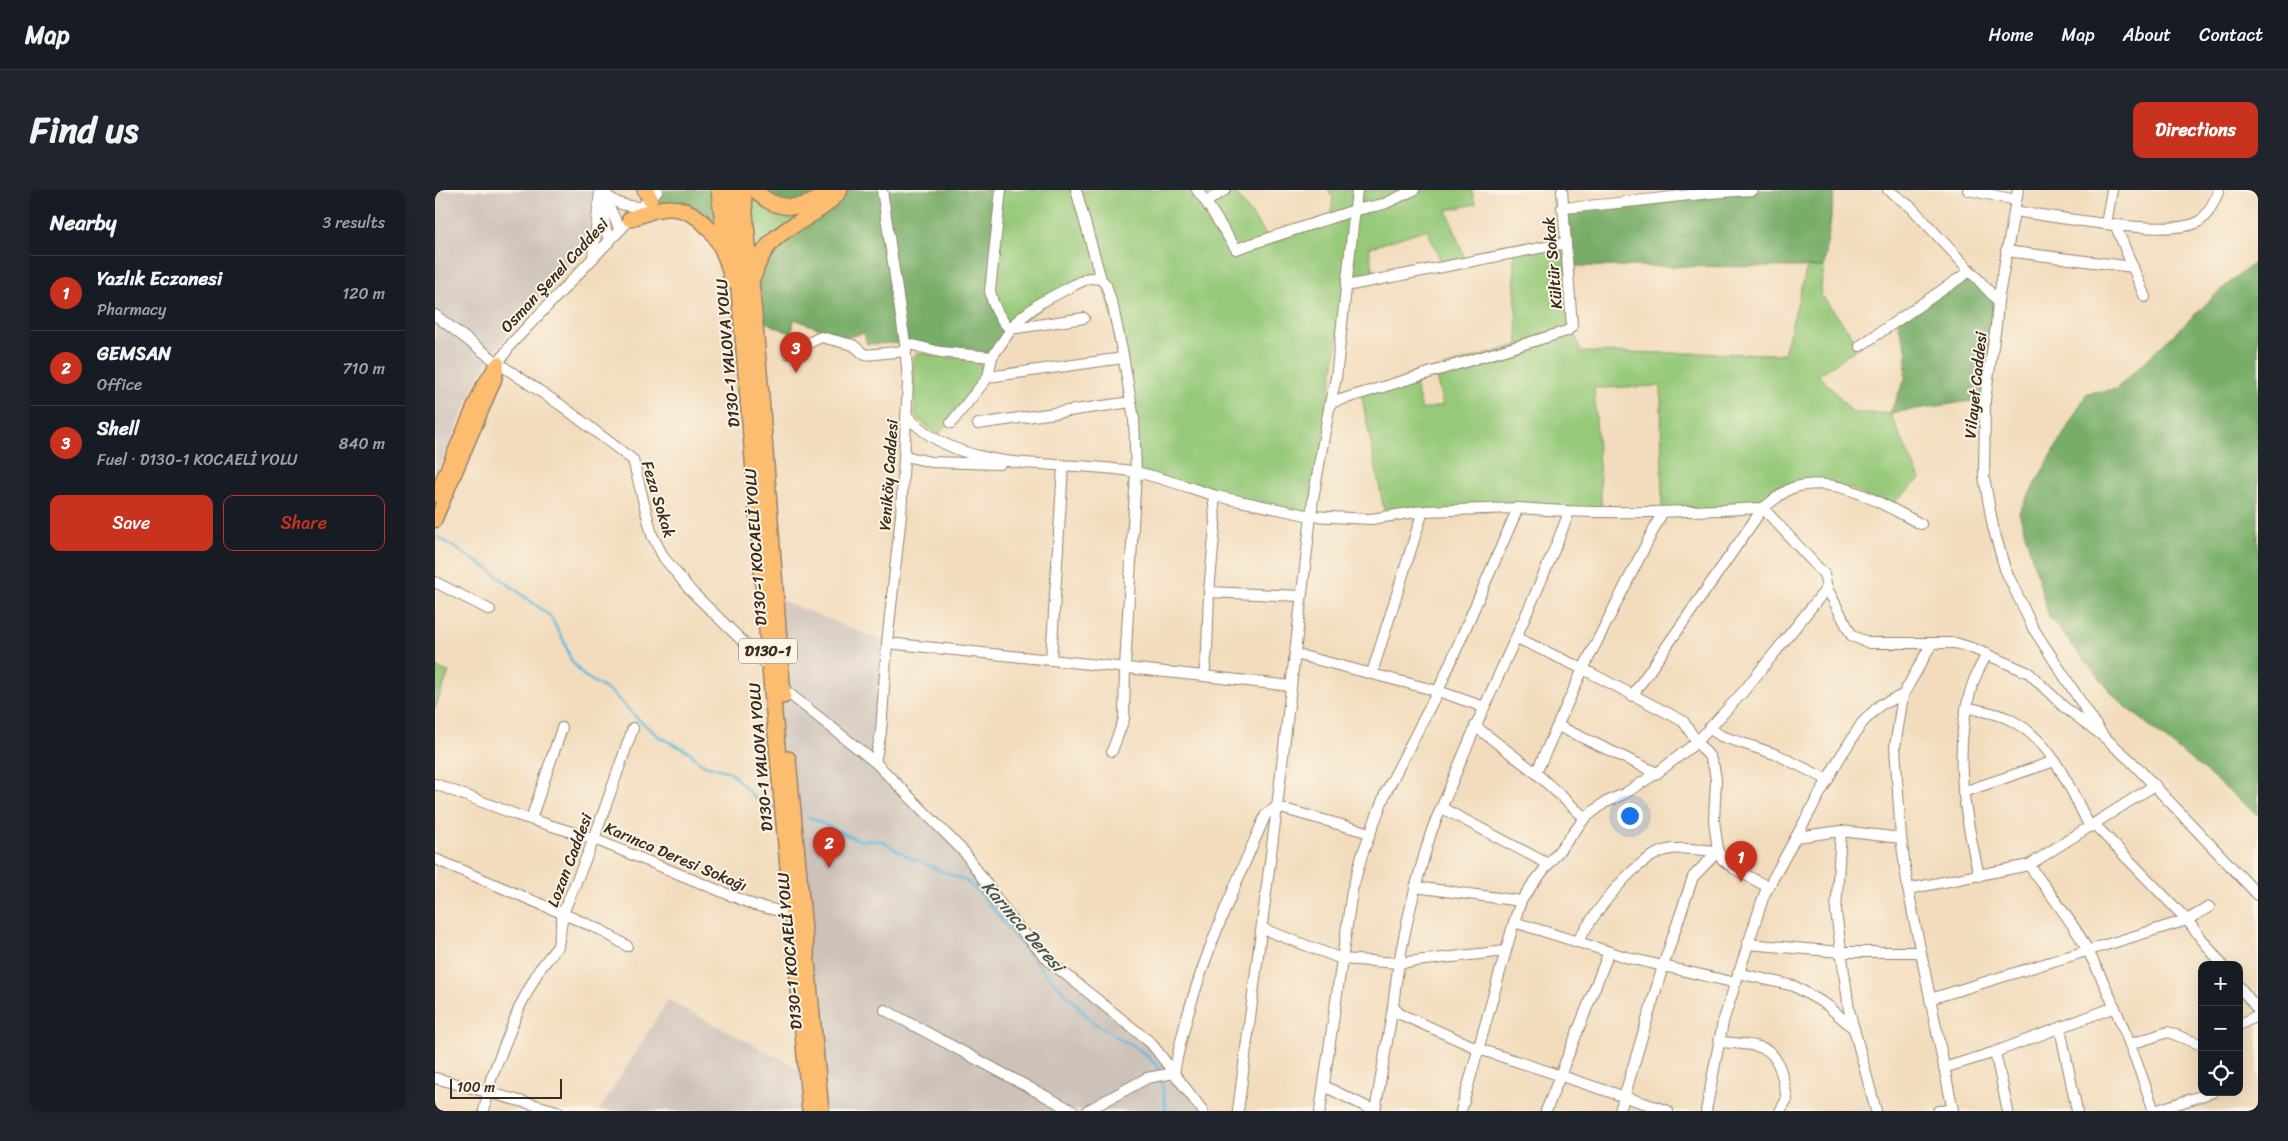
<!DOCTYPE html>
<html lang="en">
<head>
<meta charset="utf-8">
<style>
	body { margin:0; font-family:Sriracha,sans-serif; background:#20242c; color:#f1f3f6 }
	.controls { position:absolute; right:15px; bottom:15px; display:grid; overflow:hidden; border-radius:10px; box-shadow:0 5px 20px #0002 }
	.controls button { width:45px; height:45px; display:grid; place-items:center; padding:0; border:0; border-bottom:1px solid #363941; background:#171b24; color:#f1f3f6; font:25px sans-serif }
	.scale { position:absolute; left:15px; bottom:12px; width:112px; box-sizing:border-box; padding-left:5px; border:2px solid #3b2a1e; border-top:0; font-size:14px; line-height:18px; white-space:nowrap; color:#3b2a1e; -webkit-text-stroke:4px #fcf5e5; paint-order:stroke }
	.you { position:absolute; left:1194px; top:625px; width:18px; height:18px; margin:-12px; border:4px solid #fff; border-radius:50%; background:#1a73e8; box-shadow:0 0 0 8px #1a73e833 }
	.badge { display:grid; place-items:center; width:32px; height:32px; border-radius:50%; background:#c8321e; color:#fff; font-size:16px; font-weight:700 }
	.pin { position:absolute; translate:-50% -41px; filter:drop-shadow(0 1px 2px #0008) }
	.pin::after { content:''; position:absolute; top:26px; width:18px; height:15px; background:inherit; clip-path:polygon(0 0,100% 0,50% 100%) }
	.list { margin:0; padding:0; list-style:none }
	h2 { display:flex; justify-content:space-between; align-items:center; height:65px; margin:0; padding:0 20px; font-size:21px }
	h2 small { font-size:16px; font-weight:400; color:#9ea1a6 }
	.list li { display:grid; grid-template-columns:32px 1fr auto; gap:15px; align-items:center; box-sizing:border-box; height:75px; padding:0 20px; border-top:1px solid #363941 }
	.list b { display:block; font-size:19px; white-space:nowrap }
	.list p { margin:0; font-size:16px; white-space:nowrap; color:#9ea1a6 }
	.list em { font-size:16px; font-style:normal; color:#9ea1a6 }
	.actions { display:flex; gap:10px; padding:15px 20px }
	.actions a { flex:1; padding:11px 0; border:1px solid #c8321e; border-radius:10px; text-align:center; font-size:18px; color:#c8321e }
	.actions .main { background:#c8321e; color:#fff }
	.icon { flex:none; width:28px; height:28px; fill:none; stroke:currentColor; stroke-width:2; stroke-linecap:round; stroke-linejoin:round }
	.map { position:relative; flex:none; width:1823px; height:921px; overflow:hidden; border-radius:10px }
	header { display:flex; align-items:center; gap:30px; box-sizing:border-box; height:70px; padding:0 25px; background:#171b24; border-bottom:1px solid #363941 }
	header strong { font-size:24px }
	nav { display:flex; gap:28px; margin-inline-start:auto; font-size:18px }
	.intro { display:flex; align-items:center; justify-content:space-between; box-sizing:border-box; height:120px; padding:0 30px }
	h1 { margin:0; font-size:35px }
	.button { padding:12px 22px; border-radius:10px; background:#c8321e; color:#fff; font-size:18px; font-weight:700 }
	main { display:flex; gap:30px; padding:0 30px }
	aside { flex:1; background:#171b24; border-radius:10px; box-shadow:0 5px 20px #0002 }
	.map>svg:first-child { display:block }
	.industrial { fill:#cdc2b9 }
	.green { fill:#96c979; stroke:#687a4c }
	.forest { fill:#78ad69; stroke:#5a6c44 }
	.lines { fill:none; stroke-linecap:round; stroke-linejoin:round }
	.stream { stroke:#5fb9dc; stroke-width:2.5 }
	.minor-casing { stroke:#96836e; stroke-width:12 }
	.major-casing { stroke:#96836e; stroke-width:15 }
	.highway-casing { stroke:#96836e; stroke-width:18 }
	.minor { stroke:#fff; stroke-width:10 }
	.major { stroke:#fcbd6f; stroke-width:12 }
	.highway { stroke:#fcbd6f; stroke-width:15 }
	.labels { text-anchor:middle; stroke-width:4; stroke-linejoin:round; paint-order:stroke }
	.shield { fill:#fcf5e5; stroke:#75675a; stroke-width:1 }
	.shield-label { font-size:15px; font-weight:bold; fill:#3b2a1e }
	.street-label { font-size:16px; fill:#3b2a1e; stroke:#fcf5e5 }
	.water-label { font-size:18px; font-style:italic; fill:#465557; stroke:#fcf5e5 }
</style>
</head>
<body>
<header>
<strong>Map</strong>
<nav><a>Home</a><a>Map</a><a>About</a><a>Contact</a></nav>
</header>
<div class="intro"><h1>Find us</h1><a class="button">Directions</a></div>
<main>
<aside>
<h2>Nearby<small>3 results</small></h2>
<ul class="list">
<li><span class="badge">1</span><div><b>Yazlık Eczanesi</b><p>Pharmacy</p></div><em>120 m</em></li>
<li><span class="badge">2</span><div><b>GEMSAN</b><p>Office</p></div><em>710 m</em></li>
<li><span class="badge">3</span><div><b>Shell</b><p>Fuel · D130-1 KOCAELİ YOLU</p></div><em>840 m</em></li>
</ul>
<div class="actions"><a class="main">Save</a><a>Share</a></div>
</aside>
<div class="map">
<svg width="1823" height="921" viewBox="0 0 1823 921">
	<rect width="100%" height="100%" fill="#fcf5e5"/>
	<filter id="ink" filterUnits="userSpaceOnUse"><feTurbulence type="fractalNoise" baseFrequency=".02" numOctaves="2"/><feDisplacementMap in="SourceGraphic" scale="10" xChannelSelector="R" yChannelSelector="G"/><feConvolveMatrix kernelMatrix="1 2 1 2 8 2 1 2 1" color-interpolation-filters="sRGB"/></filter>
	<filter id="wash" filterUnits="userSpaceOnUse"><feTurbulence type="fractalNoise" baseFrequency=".0096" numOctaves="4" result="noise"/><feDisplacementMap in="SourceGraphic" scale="20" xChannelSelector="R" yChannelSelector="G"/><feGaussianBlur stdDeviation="1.12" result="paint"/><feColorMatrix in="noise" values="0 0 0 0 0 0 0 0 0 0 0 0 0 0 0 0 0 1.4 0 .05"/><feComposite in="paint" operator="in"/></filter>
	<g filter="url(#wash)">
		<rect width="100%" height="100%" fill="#f2dcbd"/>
		<g class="industrial">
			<path d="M 0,0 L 156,0 L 158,20 L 152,46 L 143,63 L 67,151 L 41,191 L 0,289 Z"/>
			<path d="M 341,408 L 452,453 L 441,572 L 530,663 L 614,771 L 716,853 L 768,921 L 164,921 L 233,810 L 371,882 L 333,481 Z"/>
		</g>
		<g class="green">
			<path d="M 566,0 L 798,0 L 834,48 L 895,29 L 898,8 L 893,0 L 1036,0 L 1041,14 L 1012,20 L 1031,72 L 1008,77 L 992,39 L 934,58 L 940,90 L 911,96 L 876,326 L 701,282 L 688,165 L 666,89 L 639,95 L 575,139 L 558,117 Z"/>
			<path d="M 314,2 L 366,21 L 321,68 Z"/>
			<path d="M 1130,53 L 1137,136 L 1146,162 L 1349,164 L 1372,77 L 1389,77 L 1385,103 L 1425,156 L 1384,185 L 1418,223 L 1455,223 L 1485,289 L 1453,318 L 1417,299 L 1359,297 L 1328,318 L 1227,323 L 1226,196 L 1159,198 L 1167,323 L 1083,318 L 956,326 L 949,320 L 926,203 L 978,187 L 987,220 L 1008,215 L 999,180 L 1083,155 L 1078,63 Z"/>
			<path d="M 482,163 L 544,171 L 551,186 L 503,245 L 480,227 L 478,168 Z"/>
			<path d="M 0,477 L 14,482 L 0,518 Z"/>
		</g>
		<g class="forest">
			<path d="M 231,0 L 280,0 L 291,50 L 276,36 L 216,16 Z"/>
			<path d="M 326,0 L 385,0 L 376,7 L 354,13 Z"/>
			<path d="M 405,0 L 566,0 L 555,101 L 575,139 L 557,167 L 470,153 L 432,154 L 429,143 L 409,148 L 359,129 L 357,144 L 319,127 L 323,72 Z"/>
			<path d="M 1318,0 L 1400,0 L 1389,77 L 1132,76 L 1127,18 Z"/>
			<path d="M 1823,70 L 1823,625 L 1683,510 L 1614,427 L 1584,322 L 1652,203 L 1681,199 L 1788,98 Z"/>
			<path d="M 1535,81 L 1563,111 L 1550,209 L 1455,223 L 1470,189 L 1472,161 L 1462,131 Z"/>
		</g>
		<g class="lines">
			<g class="stream">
				<path d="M 3,347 L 55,380 L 115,426 L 129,451 L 136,470 L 148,485 L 177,503 L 205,531 L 226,548 L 255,562 L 262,570 L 270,575 L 295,582 L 323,611 L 341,618"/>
				<path d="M 374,627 L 416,647 L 424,650 L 447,651 L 475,668 L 531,691 L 550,708 L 593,765 L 659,833 L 709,863 L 723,877 L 725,883"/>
				<path d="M 726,888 L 731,921"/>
			</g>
		</g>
	</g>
	<g filter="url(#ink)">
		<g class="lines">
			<g class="minor-casing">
				<g id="minor">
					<path d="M 167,0 C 179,14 189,16 206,17"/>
					<path d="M 566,0 L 555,101 C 558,117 564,128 575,139"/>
					<path d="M 641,0 L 666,89"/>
					<path d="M 762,0 L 771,12 L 790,0"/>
					<path d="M 1453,0 L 1476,17 L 1563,111"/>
					<path d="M 1533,0 L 1581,10"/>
					<path d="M 1583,0 L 1563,111 L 1561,136 L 1550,209 L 1549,287 L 1558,337 L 1570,379 L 1598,438 L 1668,546"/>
					<path d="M 168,4 L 185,40"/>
					<path d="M 771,12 L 801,59 L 920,20 L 949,14 L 979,0"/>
					<path d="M 1127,18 C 1191,14 1254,3 1318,0"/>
					<path d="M 167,21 L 174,52"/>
					<path d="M 1579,21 C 1615,26 1735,48 1763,32 C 1774,25 1779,11 1784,0"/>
					<path d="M 1671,34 L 1677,0"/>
					<path d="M 1680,34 L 1710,107"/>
					<path d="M 1571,61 L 1698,77"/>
					<path d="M 158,68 L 165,0"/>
					<path d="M 911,96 L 1130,53"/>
					<path d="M 0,125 L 63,173 L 127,216 L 198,270 L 217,345 L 229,368 L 256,401 L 335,478"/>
					<path d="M 575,139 L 649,128"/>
					<path d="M 470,153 L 505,162 L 557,167"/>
					<path d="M 1425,156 L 1535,81"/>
					<path d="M 353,163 L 386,147 L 418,155 L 430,165 L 471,161"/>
					<path d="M 63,173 L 77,153 L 223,0"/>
					<path d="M 553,187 L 688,168"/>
					<path d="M 895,213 L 901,188 L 922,0"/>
					<path d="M 473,227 C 530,288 628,268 701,282 C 728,288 755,298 781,306 L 779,313 L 780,336 L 774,402 L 866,406"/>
					<path d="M 516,233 L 553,187 L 557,167 L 581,132 L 605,113 L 639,95 L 654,88 L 666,89 L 671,95 L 678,117 L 688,165 L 699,229 L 701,282 L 690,477 L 689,529 L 677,561"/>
					<path d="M 543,234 L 696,212"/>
					<path d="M 470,266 L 496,272 L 565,274"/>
					<path d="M 781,306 L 876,326 L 936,329 L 988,321 L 1083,318"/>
					<path d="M 1134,322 C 1100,414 1054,500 1018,590 C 1011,609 1001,627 995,646 C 978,702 964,758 958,817 L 965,824 L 1044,859 L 1233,921"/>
					<path d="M 0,392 L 55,420"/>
					<path d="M 1392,398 L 1417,446 L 1435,453 L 1520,453 L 1537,458 L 1594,483 L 1629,517 L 1668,546 L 1696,571 L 1823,705"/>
					<path d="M 774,402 L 772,460 L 769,486 L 856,496"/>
					<path d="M 1082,448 L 1148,479 L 1248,531 L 1262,552 L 1274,566 L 1279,577 L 1281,590 L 1279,630 L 1283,661 L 1287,669 L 1298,678 L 1333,697"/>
					<path d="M 452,453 L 769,486"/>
					<path d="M 1497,453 L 1468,505 L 1460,557 L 1466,648 L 1473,699 L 1518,921"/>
					<path d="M 860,464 L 1003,501 L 1049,517"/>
					<path d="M 616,470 L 628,277"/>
					<path d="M 937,483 L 988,321"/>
					<path d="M 347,498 L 440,572 L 530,663 L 576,729 L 614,771 L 716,853 L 768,921"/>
					<path d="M 1197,506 L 1328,318 C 1337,312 1349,300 1360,297 C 1405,285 1448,315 1486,334"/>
					<path d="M 1531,517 C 1545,521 1563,523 1576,530 C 1618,552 1634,597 1655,637"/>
					<path d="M 1040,536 L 1101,583 L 1150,628"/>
					<path d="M 1123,536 L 1222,583"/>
					<path d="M 1274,538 L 1286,546 L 1343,565 L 1393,590"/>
					<path d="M 440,572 L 446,542 L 452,453 L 466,325 L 473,192 L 470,153 L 447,0"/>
					<path d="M 1101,583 L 1148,479 L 1227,323"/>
					<path d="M 0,594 L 82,625 L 159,649 L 319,715 L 357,724"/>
					<path d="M 1528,602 L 1620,571"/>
					<path d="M 1007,618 L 1113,674"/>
					<path d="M 96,629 L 127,538"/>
					<path d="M 1659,634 L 1752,730 L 1787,775"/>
					<path d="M 1406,641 L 1401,722 L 1414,820 L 1441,921"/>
					<path d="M 1361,647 L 1406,641 L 1466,648"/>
					<path d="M 0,669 L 166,740 L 192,756"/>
					<path d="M 1594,675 C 1614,703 1636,729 1652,759 C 1680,812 1700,865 1719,921"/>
					<path d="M 1544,686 C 1530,624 1517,562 1536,499 C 1539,487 1546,475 1552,464"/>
					<path d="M 980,697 L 1086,711"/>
					<path d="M 1473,699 L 1594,675 L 1720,595"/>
					<path d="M 1079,732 L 1194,768 L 1301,793"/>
					<path d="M 828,739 L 907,769 L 963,773 L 1071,761"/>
					<path d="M 1142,752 C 1160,723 1198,668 1232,660 C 1245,656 1269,661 1283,661"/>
					<path d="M 1312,754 L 1406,762 L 1485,762"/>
					<path d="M 1303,783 L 1359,796 L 1392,815 L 1418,838"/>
					<path d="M 1804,796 L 1823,820"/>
					<path d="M 1495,809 L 1752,730 L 1774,717"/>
					<path d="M 450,820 L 638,921"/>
					<path d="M 1804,835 L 1823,825"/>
					<path d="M 1625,838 L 1642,921"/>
					<path d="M 1286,852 C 1297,853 1323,854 1332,860 C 1346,869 1349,894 1352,909 L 1345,921"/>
					<path d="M 1696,854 L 1733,842 L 1767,855"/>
					<path d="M 1560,862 L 1573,921"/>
					<path d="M 1509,878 L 1560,862 L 1680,817"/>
					<path d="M 0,888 L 122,921"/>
					<path d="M 889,896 L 940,921 L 958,817"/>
					<path d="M 49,921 L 56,889 L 85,816 L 104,780 L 123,756 L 128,723 L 159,649 L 198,538"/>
					<path d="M 652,921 L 712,888 L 739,883 C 756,792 794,709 831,624 L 842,617 L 878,309 L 895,213 L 1132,141 L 1137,136 L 1127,0"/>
					<path d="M 803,921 L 842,617 L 935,643"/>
					<path d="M 885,921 L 917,701 L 927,665 L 950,604 L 1003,501 L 1083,318 C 1165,325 1246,322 1328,318 L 1389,384 L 1392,398 L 1308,502 L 1262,552 L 1222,583 L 1189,604 L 1169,613 L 1150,628 L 1097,695 L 1086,711 L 1079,732 L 1026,921"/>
					<path d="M 1111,921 L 1174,762"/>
					<path d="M 1185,921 L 1228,776 L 1258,687 L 1283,661"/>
					<path d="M 1271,921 L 1288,832 L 1329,705 L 1404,569 L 1427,533 L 1445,515 L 1468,505"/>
					<path d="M 1503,921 L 1518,920"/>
					<path d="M 1720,921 L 1778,902"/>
				</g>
			</g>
			<g class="major-casing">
				<g id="major">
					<path d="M 0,306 L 47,197 L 61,175"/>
					<path d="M 0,331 L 60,190 L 63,173"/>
				</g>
			</g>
			<g class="highway-casing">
				<g id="highway">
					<path d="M 210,0 L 215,8"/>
					<path d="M 284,0 L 288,33 L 295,49"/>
					<path d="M 296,0 L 335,478 L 375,921"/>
					<path d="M 308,0 L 325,193 L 348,506"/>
					<path d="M 321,0 C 338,22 373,22 392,1"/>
					<path d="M 195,29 C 207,25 220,18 232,18 C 270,17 291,58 297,90"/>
					<path d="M 319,85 C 335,30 375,38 405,0"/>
					<path d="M 353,569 L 386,921"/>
				</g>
			</g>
			<use href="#minor" class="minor"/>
			<use href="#major" class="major"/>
			<use href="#highway" class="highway"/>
		</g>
	</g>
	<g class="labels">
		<rect class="shield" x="304" y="448.5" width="58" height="25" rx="4"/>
		<g class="shield-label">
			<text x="333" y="466">D130-1</text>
		</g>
		<g class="street-label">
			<text transform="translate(1117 73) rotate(-95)" y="6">Kültür Sokak</text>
			<text transform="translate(119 85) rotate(-47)" y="6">Osman Şenel Caddesi</text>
			<text transform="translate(292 163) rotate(-95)" y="6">D130-1 YALOVA YOLU</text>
			<text transform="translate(1540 195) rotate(-84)" y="6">Vilayet Caddesi</text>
			<text transform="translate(453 285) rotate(-86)" y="6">Yeniköy Caddesi</text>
			<text transform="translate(224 309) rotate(73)" y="6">Feza Sokak</text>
			<text transform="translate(320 357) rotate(-94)" y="6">D130-1 KOCAELİ YOLU</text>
			<text transform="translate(325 567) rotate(-95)" y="6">D130-1 YALOVA YOLU</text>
			<text transform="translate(241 666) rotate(23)" y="6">Karınca Deresi Sokağı</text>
			<text transform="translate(134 670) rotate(-69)" y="6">Lozan Caddesi</text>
			<text transform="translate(354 761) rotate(-95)" y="6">D130-1 KOCAELİ YOLU</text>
		</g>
		<g class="water-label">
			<text transform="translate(588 736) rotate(49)" y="6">Karınca Deresi</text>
		</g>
	</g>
</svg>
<div class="controls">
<button>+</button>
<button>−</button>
<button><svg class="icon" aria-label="locate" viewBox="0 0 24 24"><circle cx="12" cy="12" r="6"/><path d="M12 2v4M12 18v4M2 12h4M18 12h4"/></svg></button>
</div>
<div class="scale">100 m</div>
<div class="you"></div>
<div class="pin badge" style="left:1306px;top:692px">1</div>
<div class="pin badge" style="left:394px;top:678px">2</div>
<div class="pin badge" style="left:361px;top:183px">3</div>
</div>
</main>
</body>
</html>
